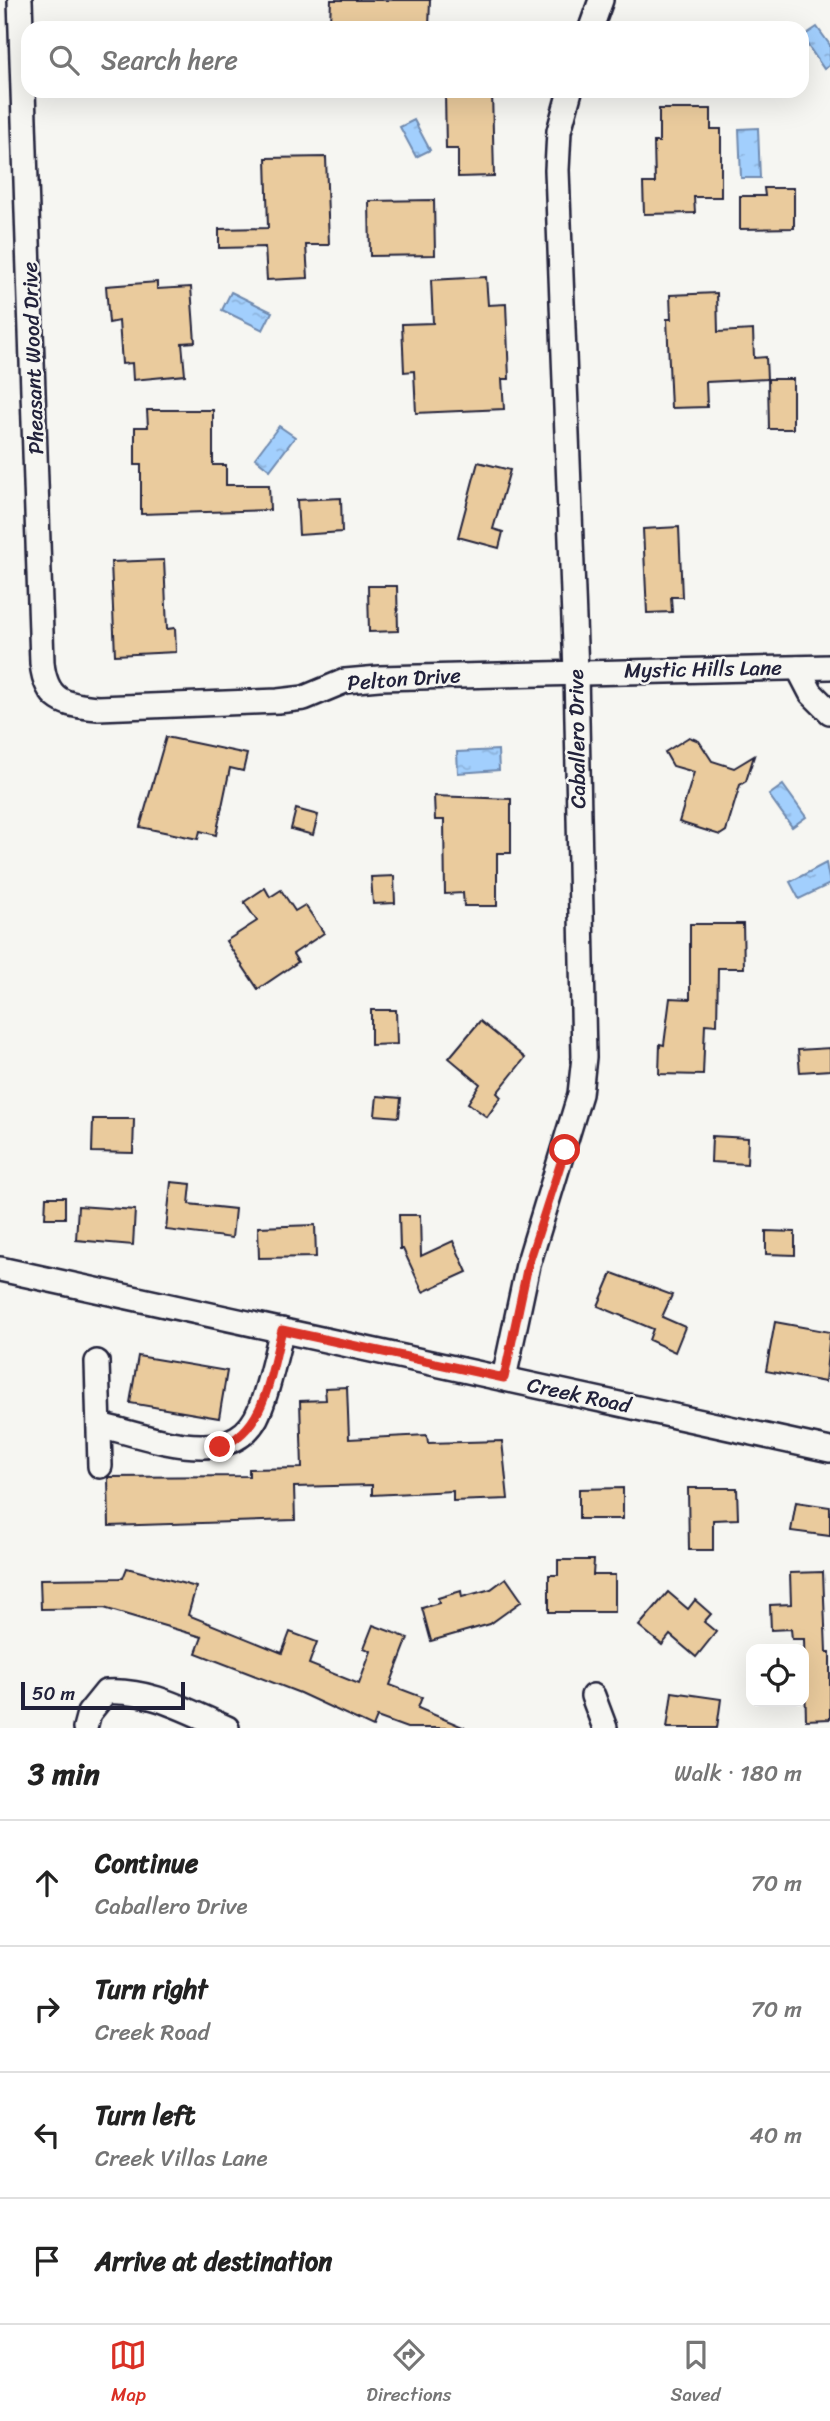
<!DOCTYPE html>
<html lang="en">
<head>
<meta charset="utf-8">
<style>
	body { margin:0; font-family:Sriracha,sans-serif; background:#f6f6f6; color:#222 }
	.controls { position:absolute; right:21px; bottom:21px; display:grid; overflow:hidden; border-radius:14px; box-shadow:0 7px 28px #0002 }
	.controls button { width:63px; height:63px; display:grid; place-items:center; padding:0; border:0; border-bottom:2px solid #e0e0e0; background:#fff; color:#222; font:35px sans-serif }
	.scale { position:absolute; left:21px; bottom:18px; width:164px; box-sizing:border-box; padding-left:7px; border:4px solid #22223b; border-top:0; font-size:19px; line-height:24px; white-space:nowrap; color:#22223b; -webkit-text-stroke:5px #f6f6f2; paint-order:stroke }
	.stop { position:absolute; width:21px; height:21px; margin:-16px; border:5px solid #d93025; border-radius:50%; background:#fff }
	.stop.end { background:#d93025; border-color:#fff; box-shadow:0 2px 7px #0008 }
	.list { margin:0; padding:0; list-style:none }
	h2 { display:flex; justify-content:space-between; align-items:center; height:91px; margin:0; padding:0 28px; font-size:30px }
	h2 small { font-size:23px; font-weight:400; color:#767676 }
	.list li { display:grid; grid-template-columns:46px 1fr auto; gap:21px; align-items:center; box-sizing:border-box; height:126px; padding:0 28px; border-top:2px solid #e0e0e0 }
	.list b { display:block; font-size:26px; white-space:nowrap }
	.list p { margin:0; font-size:23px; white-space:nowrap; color:#767676 }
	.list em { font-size:23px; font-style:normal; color:#767676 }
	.icon { flex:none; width:38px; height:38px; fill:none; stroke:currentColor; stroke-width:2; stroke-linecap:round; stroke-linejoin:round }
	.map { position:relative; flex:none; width:830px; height:1728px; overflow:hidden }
	.search { position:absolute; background:#fff; box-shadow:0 7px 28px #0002; left:21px; right:21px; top:21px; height:77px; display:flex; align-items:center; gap:18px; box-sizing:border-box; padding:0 24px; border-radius:21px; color:#767676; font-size:26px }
	.sheet { height:595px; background:#fff }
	nav { display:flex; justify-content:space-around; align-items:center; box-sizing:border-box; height:98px; border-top:2px solid #e0e0e0; background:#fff; font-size:19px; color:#767676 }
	nav a { display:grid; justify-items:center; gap:4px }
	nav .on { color:#d93025 }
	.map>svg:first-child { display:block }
	.water { fill:url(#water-ripples); stroke:#6f8aaf; stroke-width:2 }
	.building { fill:#eacb9d; stroke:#22223b; stroke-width:2 }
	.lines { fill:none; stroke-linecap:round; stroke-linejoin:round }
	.minor-casing { stroke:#22223b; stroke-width:28 }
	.minor { stroke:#f6f6f2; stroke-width:23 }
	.route { stroke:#d93025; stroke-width:9 }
	.labels { text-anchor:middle; stroke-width:5; stroke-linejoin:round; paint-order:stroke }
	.street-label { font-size:21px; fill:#22223b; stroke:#f6f6f2 }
</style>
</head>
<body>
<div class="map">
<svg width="830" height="1728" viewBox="0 0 830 1728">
	<defs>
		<pattern id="water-ripples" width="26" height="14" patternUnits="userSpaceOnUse" patternTransform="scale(1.75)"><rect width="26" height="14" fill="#a2cffd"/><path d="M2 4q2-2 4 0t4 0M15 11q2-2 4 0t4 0" fill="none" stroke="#8bb1da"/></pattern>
	</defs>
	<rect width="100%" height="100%" fill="#f6f6f2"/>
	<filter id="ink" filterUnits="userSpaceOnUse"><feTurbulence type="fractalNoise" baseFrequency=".0143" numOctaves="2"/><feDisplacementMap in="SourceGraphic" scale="14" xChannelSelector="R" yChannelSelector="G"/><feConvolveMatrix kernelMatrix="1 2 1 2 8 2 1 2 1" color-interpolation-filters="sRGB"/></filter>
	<g filter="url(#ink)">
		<g class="water">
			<path d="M 817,27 L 830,45 L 830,65 L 824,69 L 802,37 Z"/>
			<path d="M 414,120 L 430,150 L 416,157 L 400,127 Z"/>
			<path d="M 758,128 L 760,178 L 741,178 L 739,129 Z"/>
			<path d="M 231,292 L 272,312 L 263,330 L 222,310 Z"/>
			<path d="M 279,426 L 295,437 L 270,470 L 255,458 Z"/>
			<path d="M 498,750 L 499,770 L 458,773 L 457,752 Z"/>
			<path d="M 783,785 L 806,817 L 792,827 L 769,795 Z"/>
			<path d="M 826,863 L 830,884 L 799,899 L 790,882 Z"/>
		</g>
		<g class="building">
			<path d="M 331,0 L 430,0 L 429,28 L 339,28 L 339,22 L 330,22 Z"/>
			<path d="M 492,91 L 494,176 L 458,177 L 458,149 L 446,149 L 445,92 Z"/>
			<path d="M 659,109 L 711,109 L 711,129 L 721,129 L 721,197 L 694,197 L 695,213 L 644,214 L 643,183 L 655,183 L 654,142 L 659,142 Z"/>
			<path d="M 326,157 L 329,245 L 306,245 L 308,278 L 267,280 L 265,247 L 219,248 L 219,229 L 268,228 L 266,158 Z"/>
			<path d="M 764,188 L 794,188 L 794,228 L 740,229 L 740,196 L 765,196 Z"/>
			<path d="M 434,200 L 435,255 L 370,256 L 369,201 Z"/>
			<path d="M 486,277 L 488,305 L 506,304 L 509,379 L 502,379 L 504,409 L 416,413 L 414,371 L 404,372 L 402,324 L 433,323 L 431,280 Z"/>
			<path d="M 157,282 L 157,289 L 191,287 L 195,342 L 182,343 L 185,375 L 133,380 L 132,363 L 122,364 L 119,321 L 109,323 L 106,286 Z"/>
			<path d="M 717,293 L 718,332 L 753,330 L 754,358 L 766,357 L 767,379 L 706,382 L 707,407 L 671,408 L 667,319 L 671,319 L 670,295 Z"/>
			<path d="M 768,379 L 793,379 L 793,429 L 769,429 Z"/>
			<path d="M 147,410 L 213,410 L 213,465 L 226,465 L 226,485 L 269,485 L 270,510 L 141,514 L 141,465 L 135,465 L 135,427 L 148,427 Z"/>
			<path d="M 478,462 L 510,470 L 493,529 L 503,532 L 499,548 L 458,537 Z"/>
			<path d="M 341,498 L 342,532 L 299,535 L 297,500 Z"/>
			<path d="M 679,527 L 682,597 L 671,597 L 672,612 L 647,613 L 643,529 Z"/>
			<path d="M 164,560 L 167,629 L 175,628 L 176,652 L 115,655 L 111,562 Z"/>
			<path d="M 368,586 L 397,586 L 398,631 L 369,632 Z"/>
			<path d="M 166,737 L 247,754 L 243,771 L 230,768 L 216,835 L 200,831 L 198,839 L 140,827 Z"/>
			<path d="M 689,737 L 699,741 L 712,761 L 734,768 L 754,756 L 746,781 L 740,785 L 726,831 L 720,835 L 679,822 L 694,772 L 673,766 L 665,752 Z"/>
			<path d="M 434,796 L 511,799 L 511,853 L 497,853 L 497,906 L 464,906 L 463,893 L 445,894 L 444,820 L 435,820 Z"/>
			<path d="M 296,809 L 318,815 L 313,835 L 291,829 Z"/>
			<path d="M 394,876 L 395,903 L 373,904 L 371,877 Z"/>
			<path d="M 265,888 L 270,897 L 281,890 L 295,911 L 305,905 L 324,933 L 293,954 L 298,962 L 258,989 L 226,941 L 257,921 L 244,902 Z"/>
			<path d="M 690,924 L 743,924 L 744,968 L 718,968 L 717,1025 L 705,1024 L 703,1075 L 659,1074 L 660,1044 L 664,1045 L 670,998 L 690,999 Z"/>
			<path d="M 371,1010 L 396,1010 L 397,1044 L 371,1045 Z"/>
			<path d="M 480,1021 L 525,1058 L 497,1093 L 501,1097 L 487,1117 L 468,1103 L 480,1084 L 449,1058 Z"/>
			<path d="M 830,1048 L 830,1070 L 800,1072 L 798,1050 Z"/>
			<path d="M 377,1096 L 401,1098 L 399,1117 L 375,1115 Z"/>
			<path d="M 93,1119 L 134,1119 L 133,1153 L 92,1152 Z"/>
			<path d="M 712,1136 L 748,1138 L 747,1164 L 711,1162 Z"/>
			<path d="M 171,1182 L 191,1184 L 189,1204 L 235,1209 L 232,1238 L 166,1230 Z"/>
			<path d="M 46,1197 L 65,1197 L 65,1218 L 45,1218 Z"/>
			<path d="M 78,1206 L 135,1210 L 133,1245 L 76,1240 Z"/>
			<path d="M 399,1215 L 420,1215 L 421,1256 L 453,1241 L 467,1272 L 423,1292 L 403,1249 L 400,1249 Z"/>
			<path d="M 315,1225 L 316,1257 L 259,1258 L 258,1227 Z"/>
			<path d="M 766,1231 L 795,1232 L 795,1255 L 766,1254 Z"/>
			<path d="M 612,1273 L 672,1295 L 662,1317 L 685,1327 L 675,1352 L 649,1340 L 653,1329 L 598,1306 Z"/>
			<path d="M 775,1322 L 830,1332 L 825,1382 L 766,1371 Z"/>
			<path d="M 138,1356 L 227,1371 L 219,1418 L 130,1403 Z"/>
			<path d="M 347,1387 L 349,1439 L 427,1435 L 428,1443 L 502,1441 L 508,1499 L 453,1501 L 453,1491 L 372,1495 L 372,1485 L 294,1487 L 295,1520 L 109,1526 L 108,1477 L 249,1476 L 249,1469 L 302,1468 L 300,1401 L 326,1400 L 325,1388 Z"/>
			<path d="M 623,1488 L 623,1519 L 579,1519 L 579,1489 Z"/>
			<path d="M 688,1488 L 737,1488 L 738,1519 L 713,1520 L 713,1550 L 689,1550 Z"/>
			<path d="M 796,1502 L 830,1507 L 830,1536 L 791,1531 Z"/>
			<path d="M 558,1560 L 594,1560 L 593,1575 L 615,1575 L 615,1612 L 549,1612 L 549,1575 L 558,1575 Z"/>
			<path d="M 127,1568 L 196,1587 L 188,1615 L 282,1653 L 290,1632 L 317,1642 L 309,1664 L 359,1684 L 371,1651 L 364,1648 L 373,1625 L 408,1638 L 390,1685 L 422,1697 L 418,1708 L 465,1728 L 407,1728 L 377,1717 L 373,1727 L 300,1693 L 196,1653 L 202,1637 L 104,1608 L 41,1609 L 40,1579 L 123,1578 Z"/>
			<path d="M 823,1572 L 826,1652 L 830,1652 L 830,1719 L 806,1720 L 804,1639 L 792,1639 L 791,1629 L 771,1630 L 770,1605 L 791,1604 L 790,1573 Z"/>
			<path d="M 506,1578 L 522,1601 L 490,1624 L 431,1641 L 422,1608 L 439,1603 L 438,1598 L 461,1591 L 462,1597 L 491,1589 Z"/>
			<path d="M 668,1592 L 688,1609 L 695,1600 L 711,1614 L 704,1622 L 716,1632 L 696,1657 L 670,1635 L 662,1645 L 639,1626 Z"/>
			<path d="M 672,1692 L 721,1699 L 717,1728 L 667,1728 Z"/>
		</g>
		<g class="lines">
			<g class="minor-casing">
				<g id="minor">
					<path d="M 20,0 L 42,663 C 46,701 64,705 98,708 L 278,701 L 304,698 L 345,681 L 379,678 L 830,667"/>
					<path d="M 591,28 L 601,0"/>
					<path d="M 798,668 L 811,693 L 830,712"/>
					<path d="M 0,1269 L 830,1450"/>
					<path d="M 97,1362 L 100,1466"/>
					<path d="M 504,1378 L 528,1265 L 580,1094 L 584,1057 L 576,672 L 557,170 L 559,131 L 570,91"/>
					<path d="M 99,1425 C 148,1436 236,1474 260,1409 C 270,1384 275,1356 282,1330"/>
					<path d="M 593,1696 L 605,1728"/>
					<path d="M 85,1728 L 89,1713 L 106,1692 C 150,1689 187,1711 227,1728"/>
				</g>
			</g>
			<use href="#minor" class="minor"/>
		</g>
	</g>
	<g class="lines" filter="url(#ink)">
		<path class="route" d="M 220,1447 C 267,1429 270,1373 282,1330 L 504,1378 L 528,1265 L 565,1150"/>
	</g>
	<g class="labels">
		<g class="street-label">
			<text transform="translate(33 358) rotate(-92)" y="7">Pheasant Wood Drive</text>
			<text transform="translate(703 669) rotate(-1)" y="7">Mystic Hills Lane</text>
			<text transform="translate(404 679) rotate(-4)" y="7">Pelton Drive</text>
			<text transform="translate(577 739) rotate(-91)" y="7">Caballero Drive</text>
			<text transform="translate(579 1395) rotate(12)" y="7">Creek Road</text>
		</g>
	</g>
</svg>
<div class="controls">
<button><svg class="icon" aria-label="locate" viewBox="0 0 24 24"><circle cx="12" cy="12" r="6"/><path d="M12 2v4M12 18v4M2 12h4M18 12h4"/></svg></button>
</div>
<div class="scale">50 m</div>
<div class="stop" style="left:565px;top:1150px"></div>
<div class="stop end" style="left:220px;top:1447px"></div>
<div class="search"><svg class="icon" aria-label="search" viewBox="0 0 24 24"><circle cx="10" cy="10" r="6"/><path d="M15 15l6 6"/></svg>Search here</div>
</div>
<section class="sheet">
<h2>3 min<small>Walk · 180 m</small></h2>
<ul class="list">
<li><svg class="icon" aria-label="ahead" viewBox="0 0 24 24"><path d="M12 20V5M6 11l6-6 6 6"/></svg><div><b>Continue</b><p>Caballero Drive</p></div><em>70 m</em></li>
<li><svg class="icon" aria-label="right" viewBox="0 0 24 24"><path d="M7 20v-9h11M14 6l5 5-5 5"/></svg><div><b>Turn right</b><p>Creek Road</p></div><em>70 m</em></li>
<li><svg class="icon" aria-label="left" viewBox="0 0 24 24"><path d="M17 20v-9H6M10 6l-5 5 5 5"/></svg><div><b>Turn left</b><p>Creek Villas Lane</p></div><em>40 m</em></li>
<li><svg class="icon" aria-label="arrive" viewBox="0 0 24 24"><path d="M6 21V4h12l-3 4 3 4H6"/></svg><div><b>Arrive at destination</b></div></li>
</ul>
</section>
<nav>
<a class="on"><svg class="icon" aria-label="map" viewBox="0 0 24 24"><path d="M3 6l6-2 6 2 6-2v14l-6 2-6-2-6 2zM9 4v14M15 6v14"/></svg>Map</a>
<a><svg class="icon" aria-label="directions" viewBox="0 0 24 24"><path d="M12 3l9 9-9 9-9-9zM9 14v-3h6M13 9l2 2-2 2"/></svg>Directions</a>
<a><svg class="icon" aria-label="saved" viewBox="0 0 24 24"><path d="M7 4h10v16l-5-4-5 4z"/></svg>Saved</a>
</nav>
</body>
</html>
